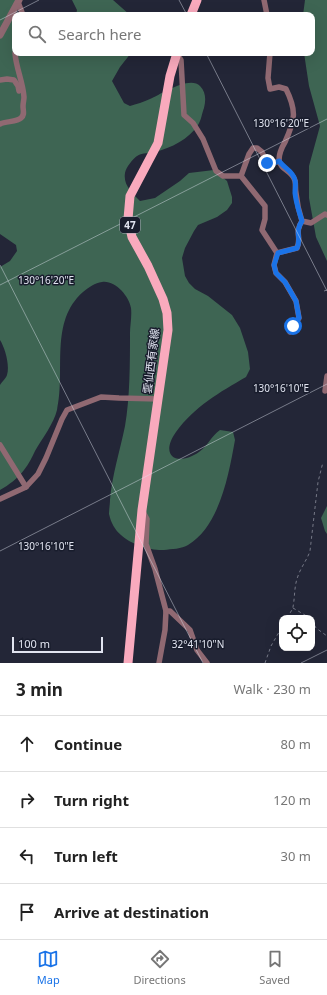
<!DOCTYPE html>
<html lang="en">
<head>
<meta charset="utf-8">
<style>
	body { margin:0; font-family:"Noto Sans","Noto Sans JP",sans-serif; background:#f6f6f6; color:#222 }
	.controls { position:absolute; right:12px; bottom:12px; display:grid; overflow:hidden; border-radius:8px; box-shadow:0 4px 16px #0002 }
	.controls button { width:36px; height:36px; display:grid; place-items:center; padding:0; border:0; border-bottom:1px solid #e0e0e0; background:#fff; color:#222; font:20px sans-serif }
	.scale { position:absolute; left:12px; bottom:10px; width:91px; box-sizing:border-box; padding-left:4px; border:2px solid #e1e4f0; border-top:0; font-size:11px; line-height:14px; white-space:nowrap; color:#e1e4f0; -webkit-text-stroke:3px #191d2d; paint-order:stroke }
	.stop { position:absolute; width:12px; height:12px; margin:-9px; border:3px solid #1a73e8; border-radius:50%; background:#fff }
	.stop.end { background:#1a73e8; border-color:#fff; box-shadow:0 1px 4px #0008 }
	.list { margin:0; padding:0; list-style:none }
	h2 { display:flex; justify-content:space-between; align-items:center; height:52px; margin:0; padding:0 16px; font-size:17px }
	h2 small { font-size:13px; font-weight:400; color:#767676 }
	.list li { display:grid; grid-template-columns:26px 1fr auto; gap:12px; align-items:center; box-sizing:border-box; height:56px; padding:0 16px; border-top:1px solid #e0e0e0 }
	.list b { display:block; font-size:15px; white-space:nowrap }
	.list em { font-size:13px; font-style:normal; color:#767676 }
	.icon { flex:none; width:22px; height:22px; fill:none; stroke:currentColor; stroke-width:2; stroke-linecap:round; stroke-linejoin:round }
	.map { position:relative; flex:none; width:327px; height:663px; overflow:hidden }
	.search { position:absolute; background:#fff; box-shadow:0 4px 16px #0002; left:12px; right:12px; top:12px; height:44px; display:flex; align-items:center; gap:10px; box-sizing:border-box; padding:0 14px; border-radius:8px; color:#767676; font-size:15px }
	.sheet { height:276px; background:#fff }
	nav { display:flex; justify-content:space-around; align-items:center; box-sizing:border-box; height:56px; border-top:1px solid #e0e0e0; background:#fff; font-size:11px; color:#767676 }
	nav a { display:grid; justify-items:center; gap:2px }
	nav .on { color:#1a73e8 }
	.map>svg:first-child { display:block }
	.forest { fill:#3e6553 }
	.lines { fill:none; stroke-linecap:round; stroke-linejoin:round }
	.path { stroke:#767987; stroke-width:1; stroke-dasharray:3 3; stroke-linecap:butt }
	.minor { stroke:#906972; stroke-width:5.5 }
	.tertiary { stroke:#906972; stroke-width:7 }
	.primary { stroke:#f9aabd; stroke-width:9 }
	.route { stroke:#1a73e8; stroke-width:5 }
	.ticks { fill:none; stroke:#e1e4f0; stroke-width:1; stroke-opacity:0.45 }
	.labels { text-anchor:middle; stroke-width:3; stroke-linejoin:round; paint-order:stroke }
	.shield { fill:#191d2d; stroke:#a5a8b6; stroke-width:1 }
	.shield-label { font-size:10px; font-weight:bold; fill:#e1e4f0 }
	.street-label { font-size:11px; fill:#e1e4f0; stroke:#191d2d }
	.ticks-label { font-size:10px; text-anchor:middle; fill:#e1e4f0; stroke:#191d2d; stroke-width:3; stroke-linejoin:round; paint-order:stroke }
</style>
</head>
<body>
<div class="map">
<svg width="327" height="663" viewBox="0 0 327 663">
	<rect width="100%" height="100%" fill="#232637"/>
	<g class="forest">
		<path d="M 0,0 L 23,0 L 15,6 L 12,21 L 15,33 L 15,53 L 131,53 L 120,67 L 112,81 L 124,103 L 130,106 C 136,104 144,102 150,99 C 161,94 190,75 200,86 C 206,92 206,100 204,108 C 202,113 201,121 198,125 C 189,139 171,148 155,152 C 149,154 143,152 137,156 C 133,159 126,167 125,173 C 123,185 132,193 140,201 L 155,198 L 180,181 L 189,173 L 214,170 L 227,181 L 232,197 L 232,203 L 227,210 L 217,217 L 198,225 L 194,231 L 185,248 L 182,258 L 185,276 L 189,283 L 195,289 L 208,296 L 232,315 L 240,328 L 248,352 L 250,369 L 246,377 C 220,392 194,407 176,432 C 159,456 177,467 199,452 C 208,446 211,436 220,430 L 233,432 L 235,440 C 229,473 220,526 188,545 C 182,549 171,549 164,550 C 152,551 130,544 121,535 C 115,530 111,523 109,514 C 109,510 110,504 110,500 C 112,475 120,451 125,426 C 130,398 130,362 130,333 C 130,326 132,316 131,308 C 129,296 115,280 102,282 C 95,283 89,287 83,292 C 49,322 66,371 57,410 C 54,423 42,439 35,451 C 32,457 29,464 24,470 C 18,478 9,485 0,490 L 0,385 C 2,382 6,378 7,375 C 10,365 5,348 0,340 L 0,267 L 10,261 L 17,251 L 16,245 L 0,234 Z"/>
		<path d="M 72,0 L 113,0 L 130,15 L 76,15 L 77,10 Z"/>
		<path d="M 305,0 L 327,0 L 327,261 L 316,237 L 309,198 L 309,166 L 320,126 L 309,86 L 304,53 L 312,53 L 312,15 L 303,15 Z"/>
		<path d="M 327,506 L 327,534 L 325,531 L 321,518 Z"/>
	</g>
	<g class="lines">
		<g class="path">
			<path d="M 324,291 L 327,290"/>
			<path d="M 293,608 L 310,618"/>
			<path d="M 287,618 C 289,614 292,611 293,607 C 295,597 294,586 298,576 C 301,567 307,560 310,551 L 318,482 L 323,462"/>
			<path d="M 312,620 L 316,628 L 327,636"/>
			<path d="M 265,663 L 271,646 L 282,627"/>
		</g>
		<g class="minor">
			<path d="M 264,0 L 267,15"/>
			<path d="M 18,2 L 23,15"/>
			<path d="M 270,53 L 268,78 L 270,89 L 279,87 L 286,89 C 297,111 295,120 285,142 C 282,147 279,153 279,160 C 280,170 293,171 295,181 C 296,185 295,189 296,193 C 297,203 299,212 302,221 L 311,223 L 325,214 L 327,215"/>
			<path d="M 177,54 L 181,60 L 184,115 L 193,123 L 203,139 L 216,171 L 223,176 L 241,176 L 265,206 L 265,219 L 262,230 L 277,253 L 274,265 L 276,273 L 285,282 L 296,301 L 299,318 L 293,326 L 290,332"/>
			<path d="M 0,80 L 7,79 L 14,80 L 18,86 L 19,91"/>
			<path d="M 0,124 C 6,121 17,122 21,118 C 25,115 23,111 23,106 C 23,103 24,100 24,97 C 23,82 16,68 15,53"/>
			<path d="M 241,176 L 249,154 L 253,148 L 257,148 L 262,152 L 267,163 L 271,164 L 279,161"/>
			<path d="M 277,253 L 297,248 C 302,237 294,233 302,221"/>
			<path d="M 325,391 L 327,376"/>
			<path d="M 0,445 L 26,487"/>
			<path d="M 0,499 L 26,487 L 38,474 L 46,458 L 62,419 L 67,410 L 101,397 L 119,398 L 159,399"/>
			<path d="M 142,510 L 147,519 L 146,544 L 155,569 L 166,611 L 165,630 L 159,663"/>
			<path d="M 166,611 L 170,611 L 190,630 L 197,650 L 207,663"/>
		</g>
		<path class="tertiary" d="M 0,35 L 19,0"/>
		<g class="primary">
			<path d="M 191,15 L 197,0"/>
			<path d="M 128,663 L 142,510 L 168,330 L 167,313 L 163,299 L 148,266 L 132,237 L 128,219 L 130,196 L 158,143 L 170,76 L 177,53"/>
		</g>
	</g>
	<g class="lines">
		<path class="route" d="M 267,163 L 272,164 L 279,161 C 284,168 293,171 295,180 C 296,184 295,189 295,193 C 296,203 299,211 302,221 C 294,233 302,237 297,248 L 278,253 L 274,265 L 276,273 L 285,282 L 296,301 L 299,318 L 293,326"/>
	</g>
	<path class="ticks" d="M 179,0 L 187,15M 0,20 L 39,0M 206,53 L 327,291M 0,265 L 203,663M 0,285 L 327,119M 0,551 L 327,384M 301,663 L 327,650"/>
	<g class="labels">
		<rect class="shield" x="120" y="217" width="20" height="16" rx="3"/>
		<g class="shield-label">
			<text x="130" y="229">47</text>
		</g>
		<g class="street-label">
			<text transform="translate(151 361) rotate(-83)" y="4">雲仙西有家線</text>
		</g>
	</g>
	<g class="ticks-label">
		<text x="281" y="127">130°16'20"E</text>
		<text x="46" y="284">130°16'20"E</text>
		<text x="281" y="392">130°16'10"E</text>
		<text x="46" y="550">130°16'10"E</text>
		<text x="198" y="648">32°41'10"N</text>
	</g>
</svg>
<div class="controls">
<button><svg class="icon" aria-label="locate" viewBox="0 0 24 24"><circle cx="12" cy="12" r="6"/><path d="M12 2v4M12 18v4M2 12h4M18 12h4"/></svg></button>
</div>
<div class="scale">100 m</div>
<div class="stop" style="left:293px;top:326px"></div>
<div class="stop end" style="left:267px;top:163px"></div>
<div class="search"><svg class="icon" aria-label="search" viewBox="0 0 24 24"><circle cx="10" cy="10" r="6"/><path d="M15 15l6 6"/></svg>Search here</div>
</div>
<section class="sheet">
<h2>3 min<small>Walk · 230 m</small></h2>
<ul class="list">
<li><svg class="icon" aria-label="ahead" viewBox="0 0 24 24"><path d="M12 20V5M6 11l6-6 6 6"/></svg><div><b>Continue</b></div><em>80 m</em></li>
<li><svg class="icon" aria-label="right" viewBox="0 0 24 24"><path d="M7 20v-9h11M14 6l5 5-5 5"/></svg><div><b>Turn right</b></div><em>120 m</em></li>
<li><svg class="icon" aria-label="left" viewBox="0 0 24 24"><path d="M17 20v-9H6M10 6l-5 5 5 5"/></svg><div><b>Turn left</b></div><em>30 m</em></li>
<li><svg class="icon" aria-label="arrive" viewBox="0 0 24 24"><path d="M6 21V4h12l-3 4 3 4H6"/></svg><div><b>Arrive at destination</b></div></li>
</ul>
</section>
<nav>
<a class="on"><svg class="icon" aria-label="map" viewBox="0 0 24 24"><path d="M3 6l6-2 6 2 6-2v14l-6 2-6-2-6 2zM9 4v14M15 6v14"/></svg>Map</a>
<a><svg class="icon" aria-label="directions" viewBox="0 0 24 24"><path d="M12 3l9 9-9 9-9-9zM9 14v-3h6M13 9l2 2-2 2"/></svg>Directions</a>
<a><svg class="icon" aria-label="saved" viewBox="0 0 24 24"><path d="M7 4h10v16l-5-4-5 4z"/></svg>Saved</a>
</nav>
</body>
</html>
